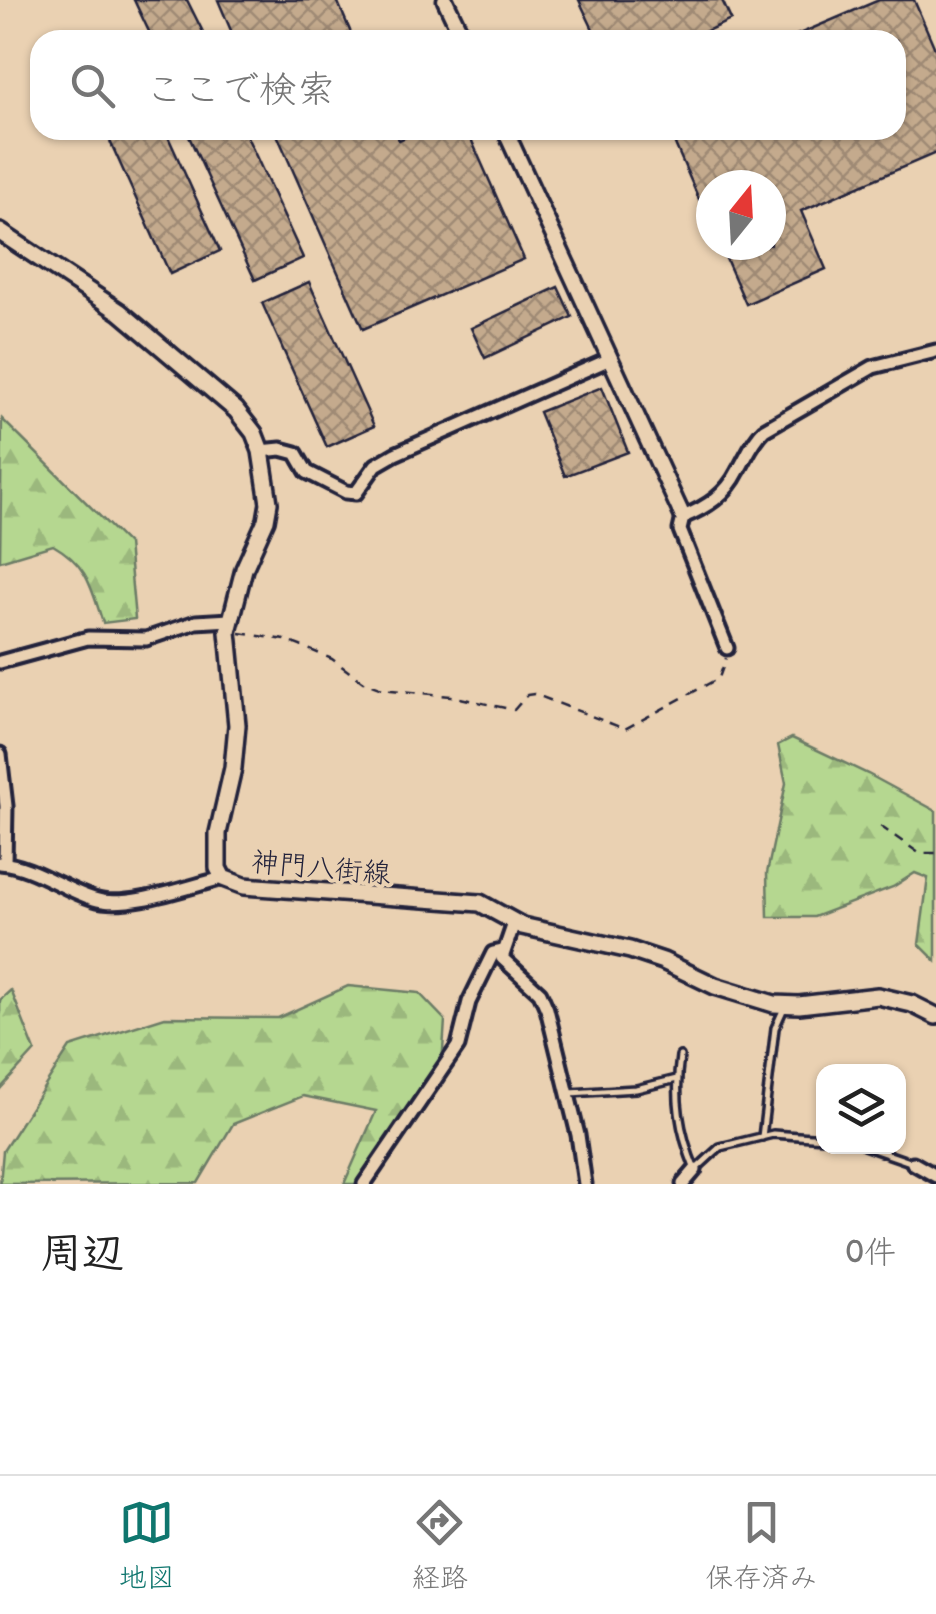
<!DOCTYPE html>
<html lang="ja">
<head>
<meta charset="utf-8">
<style>
	body { margin:0; font-family:"Balsamiq Sans","Klee One",sans-serif; background:#f6f6f6; color:#222 }
	.controls { position:absolute; right:30px; bottom:30px; display:grid; overflow:hidden; border-radius:20px; box-shadow:0 2px 8px #0004 }
	.controls button { width:90px; height:90px; display:grid; place-items:center; padding:0; border:0; border-bottom:2px solid #e0e0e0; background:#fff; color:#222; font:50px sans-serif }
	.compass { position:absolute; left:696px; top:170px; width:90px; height:90px; border-radius:50%; background:#fff; box-shadow:0 2px 8px #0004; rotate:18deg }
	.list { margin:0; padding:0; list-style:none }
	h2 { display:flex; justify-content:space-between; align-items:center; height:130px; margin:0; padding:0 40px; font-size:42px }
	h2 small { font-size:32px; font-weight:400; color:#767676 }
	.icon { flex:none; width:55px; height:55px; fill:none; stroke:currentColor; stroke-width:2; stroke-linecap:round; stroke-linejoin:round }
	.map { position:relative; flex:none; width:936px; height:1184px; overflow:hidden }
	.search { position:absolute; background:#fff; box-shadow:0 2px 8px #0004; left:30px; right:30px; top:30px; height:110px; display:flex; align-items:center; gap:25px; box-sizing:border-box; padding:0 35px; border-radius:30px; color:#767676; font-size:38px }
	.sheet { height:290px; background:#fff }
	nav { display:flex; justify-content:space-around; align-items:center; box-sizing:border-box; height:140px; border-top:2px solid #e0e0e0; background:#fff; font-size:28px; color:#767676 }
	nav a { display:grid; justify-items:center; gap:5px }
	nav .on { color:#0f766e }
	.map>svg:first-child { display:block }
	.forest { fill:url(#forest-firs); stroke:#6c7c66; stroke-width:2.5 }
	.building { fill:url(#building-cross-hatch); stroke:#22223b; stroke-width:2.5 }
	.lines { fill:none; stroke-linecap:round; stroke-linejoin:round }
	.service-casing { stroke:#22223b; stroke-width:12 }
	.minor-casing { stroke:#22223b; stroke-width:19 }
	.tertiary-casing { stroke:#22223b; stroke-width:21 }
	.secondary-casing { stroke:#22223b; stroke-width:22 }
	.path { stroke:#22223b; stroke-width:2.5; stroke-dasharray:10 8; stroke-linecap:butt }
	.service { stroke:#ead1b2; stroke-width:5 }
	.minor { stroke:#ead1b2; stroke-width:11 }
	.tertiary { stroke:#ead1b2; stroke-width:14 }
	.secondary { stroke:#ead1b2; stroke-width:15 }
	.labels { text-anchor:middle; stroke-width:8; stroke-linejoin:round; paint-order:stroke }
	.street-label { font-size:28px; fill:#22223b; stroke:#ead1b2 }
</style>
</head>
<body>
<div class="map">
<svg width="936" height="1184" viewBox="0 0 936 1184">
	<defs>
		<pattern id="forest-firs" width="22" height="20" patternUnits="userSpaceOnUse" patternTransform="scale(2.5)"><rect width="22" height="20" fill="#b5d790"/><path d="M5 1l3.5 6h-7zM16 11l3.5 6h-7z" fill="#9bb87d"/></pattern>
		<pattern id="building-cross-hatch" width="8" height="8" patternUnits="userSpaceOnUse" patternTransform="scale(2.5)"><rect width="8" height="8" fill="#c4aa8d"/><path d="M0 0l8 8M0 8l8-8" fill="none" stroke="#9f8a74"/></pattern>
	</defs>
	<rect width="100%" height="100%" fill="#ead1b2"/>
	<filter id="ink" filterUnits="userSpaceOnUse"><feTurbulence type="fractalNoise" baseFrequency=".01" numOctaves="2"/><feDisplacementMap in="SourceGraphic" scale="20" xChannelSelector="R" yChannelSelector="G"/><feConvolveMatrix kernelMatrix="1 2 1 2 8 2 1 2 1" color-interpolation-filters="sRGB"/></filter>
	<g filter="url(#ink)">
		<g class="forest">
			<path d="M 2,419 L 128,544 L 135,619 L 103,623 C 91,587 88,565 53,545 L 0,561 Z"/>
			<path d="M 792,738 L 868,774 L 936,811 L 936,961 L 919,944 L 928,878 L 915,873 L 893,887 L 814,917 L 768,917 L 767,873 L 786,783 L 778,745 Z"/>
			<path d="M 348,986 L 419,993 L 445,1020 L 441,1081 L 373,1184 L 344,1184 L 376,1111 L 303,1096 L 233,1124 L 198,1183 L 0,1184 L 3,1151 L 70,1047 L 165,1017 L 278,1018 Z"/>
			<path d="M 11,990 L 35,1051 L 0,1089 L 0,1000 Z"/>
		</g>
		<g class="building">
			<path d="M 134,0 L 187,0 L 207,40 L 153,40 Z"/>
			<path d="M 218,0 L 337,0 L 354,40 L 235,40 Z"/>
			<path d="M 579,0 L 722,0 L 731,20 L 687,40 L 598,40 Z"/>
			<path d="M 879,0 L 914,0 L 936,51 L 936,153 L 801,211 L 826,269 L 746,304 L 720,245 L 771,245 L 771,185 L 711,185 L 711,227 L 669,130 L 896,130 L 896,40 L 785,40 Z"/>
			<path d="M 105,130 L 165,130 L 220,251 L 170,274 Z"/>
			<path d="M 186,130 L 244,130 L 303,258 L 255,280 Z"/>
			<path d="M 275,130 L 394,130 L 399,140 L 421,130 L 467,130 L 524,259 L 363,329 Z"/>
			<path d="M 309,282 L 374,426 L 327,447 L 262,303 Z"/>
			<path d="M 558,287 L 572,317 L 485,358 L 471,328 Z"/>
			<path d="M 602,387 L 628,452 L 565,476 L 539,412 Z"/>
		</g>
		<g class="lines">
			<g class="service-casing">
				<g id="service">
					<path d="M 680,1056 C 674,1097 679,1131 695,1170 L 720,1147 L 773,1134 L 824,1138"/>
					<path d="M 570,1093 L 636,1089 L 677,1079"/>
					<path d="M 762,1137 L 775,1028 L 784,1008"/>
					<path d="M 864,1146 L 910,1162"/>
				</g>
			</g>
			<g class="minor-casing">
				<g id="minor">
					<path d="M 261,451 L 281,449 L 296,453 L 307,472 L 346,492 L 356,493 L 376,465 L 395,454 L 610,359"/>
					<path d="M 727,648 L 680,530 L 683,517 C 707,507 726,495 738,471 C 747,456 751,443 764,430 L 873,367 L 936,351"/>
					<path d="M 0,662 L 88,638 L 146,639 L 196,622 L 230,620"/>
					<path d="M 0,754 L 6,806 L 5,863"/>
					<path d="M 0,863 C 34,866 62,889 94,899 C 126,910 190,886 223,878"/>
					<path d="M 514,923 L 502,958 L 540,993 L 547,1009 L 578,1135 L 585,1184"/>
					<path d="M 913,1163 L 936,1176"/>
					<path d="M 364,1184 L 458,1046 L 469,1002 L 493,953 L 502,951"/>
					<path d="M 683,1184 L 695,1170"/>
				</g>
			</g>
			<g class="tertiary-casing">
				<g id="tertiary">
					<path d="M 445,0 L 464,40"/>
					<path d="M 505,130 L 683,517"/>
				</g>
			</g>
			<g class="secondary-casing">
				<path id="secondary" d="M 0,232 L 120,312 L 236,410 L 254,433 L 261,451 L 269,503 L 266,520 L 244,569 L 228,632 L 237,725 L 233,768 L 218,833 L 218,868 L 223,878 L 244,886 L 480,903 L 522,926 L 630,950 L 663,961 L 715,986 L 774,1004 L 799,1005 L 878,996 L 912,1004 L 936,1016"/>
			</g>
			<g class="path">
				<path d="M 240,633 L 285,640 L 308,649 L 332,659 L 363,682 L 382,689 L 451,696 L 514,710 L 527,695 L 534,694 L 625,729 L 719,678 L 726,658"/>
				<path d="M 880,826 L 919,853 L 936,853"/>
			</g>
			<use href="#service" class="service"/>
			<use href="#minor" class="minor"/>
			<use href="#tertiary" class="tertiary"/>
			<use href="#secondary" class="secondary"/>
		</g>
	</g>
	<g class="labels">
		<g class="street-label">
			<text transform="translate(321 867) rotate(5)" y="10">神門八街線</text>
		</g>
	</g>
</svg>
<div class="controls">
<button><svg class="icon" aria-label="layers" viewBox="0 0 24 24"><path d="M12 4l9 5-9 5-9-5zM3 14l9 5 9-5"/></svg></button>
</div>
<svg class="compass" viewBox="-18 -18 36 36"><path d="M0-13l5 13h-10z" fill="#e53935"/><path d="M0 13l5-13h-10z" fill="#767676"/></svg>
<div class="search"><svg class="icon" aria-label="search" viewBox="0 0 24 24"><circle cx="10" cy="10" r="6"/><path d="M15 15l6 6"/></svg>ここで検索</div>
</div>
<section class="sheet">
<h2>周辺<small>0件</small></h2>
<ul class="list">
</ul>
</section>
<nav>
<a class="on"><svg class="icon" aria-label="map" viewBox="0 0 24 24"><path d="M3 6l6-2 6 2 6-2v14l-6 2-6-2-6 2zM9 4v14M15 6v14"/></svg>地図</a>
<a><svg class="icon" aria-label="directions" viewBox="0 0 24 24"><path d="M12 3l9 9-9 9-9-9zM9 14v-3h6M13 9l2 2-2 2"/></svg>経路</a>
<a><svg class="icon" aria-label="saved" viewBox="0 0 24 24"><path d="M7 4h10v16l-5-4-5 4z"/></svg>保存済み</a>
</nav>
</body>
</html>
